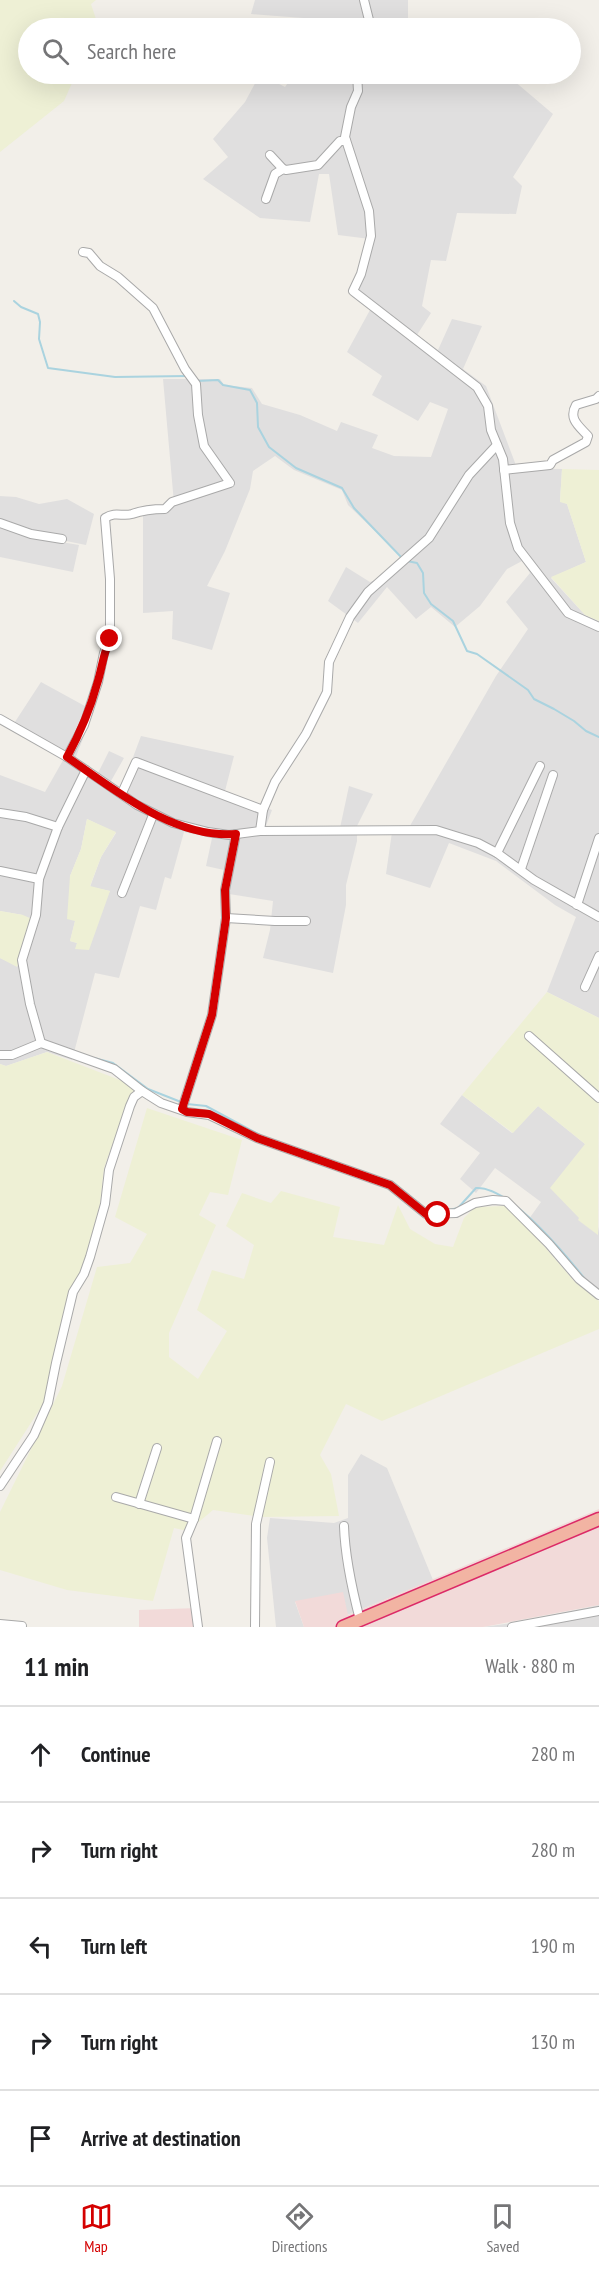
<!DOCTYPE html>
<html lang="en">
<head>
<meta charset="utf-8">
<style>
	body { margin:0; font-family:"PT Sans Narrow",sans-serif; background:#f2f2f2; color:#202124 }
	.stop { position:absolute; width:18px; height:18px; margin:-14px; border:4px solid #d40000; border-radius:50%; background:#fff }
	.stop.end { background:#d40000; border-color:#fff; box-shadow:0 2px 6px #0008 }
	.list { margin:0; padding:0; list-style:none }
	h2 { display:flex; justify-content:space-between; align-items:center; height:78px; margin:0; padding:0 24px; font-size:26px }
	h2 small { font-size:20px; font-weight:400; color:#757577 }
	.list li { display:grid; grid-template-columns:39px 1fr auto; gap:18px; align-items:center; box-sizing:border-box; height:96px; padding:0 24px; border-top:2px solid #e0e0e0 }
	.list b { display:block; font-size:22px; white-space:nowrap }
	.list em { font-size:20px; font-style:normal; color:#757577 }
	.icon { flex:none; width:33px; height:33px; fill:none; stroke:currentColor; stroke-width:2; stroke-linecap:round; stroke-linejoin:round }
	.map { position:relative; flex:none; width:599px; height:1627px; overflow:hidden }
	.search { position:absolute; background:#fff; box-shadow:0 6px 24px #0002; left:18px; right:18px; top:18px; height:66px; display:flex; align-items:center; gap:15px; box-sizing:border-box; padding:0 21px; border-radius:33px; color:#757577; font-size:22px }
	.sheet { height:558px; background:#fff }
	nav { display:flex; justify-content:space-around; align-items:center; box-sizing:border-box; height:84px; border-top:2px solid #e0e0e0; background:#fff; font-size:16px; color:#757577 }
	nav a { display:grid; justify-items:center; gap:3px }
	nav .on { color:#d40000 }
	.map>svg:first-child { display:block }
	.residential { fill:#e0dfdf; fill-rule:evenodd }
	.commercial { fill:#f2dad9 }
	.farmland { fill:#eef0d5 }
	.lines { fill:none; stroke-linecap:round; stroke-linejoin:round }
	.stream { stroke:#aad3df; stroke-width:2 }
	.minor-casing { stroke:#a9a9a9; stroke-width:10 }
	.trunk-casing { stroke:#dc2a67; stroke-width:15 }
	.minor { stroke:#fff; stroke-width:8 }
	.trunk { stroke:#f2b4a3; stroke-width:12 }
	.route { stroke:#d40000; stroke-width:8 }
</style>
</head>
<body>
<div class="map">
<svg width="599" height="1627" viewBox="0 0 599 1627">
	<rect width="100%" height="100%" fill="#f2efe9"/>
	<g class="residential">
		<path d="M 255,0 L 408,0 L 408,24 L 454,28 L 318,28 L 316,25 L 303,18 L 251,14 Z"/>
		<path d="M 260,74 L 285,87 L 294,74 L 506,74 L 553,114 L 513,177 L 522,186 L 516,214 L 457,213 L 446,261 L 431,260 L 422,306 L 431,313 L 417,335 L 438,350 L 452,319 L 482,326 L 463,369 L 486,386 L 517,468 L 562,469 L 560,501 L 567,504 L 586,562 L 551,578 L 585,615 L 599,621 L 599,1018 L 547,992 L 576,917 L 555,905 L 496,861 L 449,843 L 430,888 L 386,874 L 392,832 L 407,831 L 496,676 L 528,629 L 506,602 L 530,573 L 522,561 L 507,569 L 480,606 L 455,627 L 431,607 L 416,619 L 387,587 L 358,623 L 328,601 L 346,567 L 370,582 L 387,576 L 407,562 L 348,505 L 342,490 L 294,470 L 275,456 L 253,471 L 250,489 L 225,551 L 207,586 L 230,593 L 212,650 L 172,639 L 173,611 L 143,613 L 143,511 L 174,503 L 163,379 L 220,379 L 224,385 L 252,388 L 262,404 L 300,415 L 337,431 L 341,422 L 378,435 L 372,448 L 394,456 L 431,457 L 448,409 L 430,402 L 418,421 L 372,395 L 382,376 L 347,352 L 370,310 L 351,296 L 363,270 L 370,239 L 338,235 L 329,174 L 319,174 L 310,222 L 260,218 L 203,179 L 228,157 L 213,139 L 245,102 Z"/>
		<path d="M 0,496 L 16,497 L 39,504 L 67,499 L 94,514 L 86,545 L 31,534 L 0,523 Z"/>
		<path d="M 0,526 L 31,537 L 79,545 L 73,572 L 0,557 Z"/>
		<path d="M 41,682 L 94,711 L 75,759 L 98,773 L 109,751 L 124,758 L 107,788 L 125,800 L 132,760 L 141,736 L 234,756 L 225,791 L 272,810 L 264,831 L 340,828 L 349,786 L 373,794 L 357,826 L 357,841 L 346,885 L 346,905 L 333,973 L 263,958 L 270,930 L 273,901 L 229,894 L 233,872 L 206,866 L 212,838 L 184,832 L 171,879 L 165,877 L 156,910 L 140,906 L 119,978 L 95,973 L 72,1060 L 47,1052 L 6,1066 L 0,1064 L 0,958 L 18,966 L 23,915 L 0,911 L 0,775 L 45,792 L 66,755 L 11,728 ZM 87,819 L 116,833 L 101,857 L 90,887 L 110,891 L 76,949 L 77,943 L 70,941 L 75,921 L 70,876 L 81,849 Z"/>
		<path d="M 462,1095 L 512,1133 L 538,1106 L 585,1144 L 599,1233 L 599,1298 L 526,1223 L 541,1202 L 495,1168 L 476,1193 L 460,1179 L 480,1153 L 440,1124 Z"/>
		<path d="M 361,1454 L 387,1468 L 433,1580 L 347,1615 L 295,1602 L 304,1627 L 276,1627 L 267,1538 L 270,1518 L 334,1523 L 348,1518 L 348,1475 Z"/>
		<path d="M 599,1605 L 599,1627 L 483,1627 L 512,1623 Z"/>
	</g>
	<g class="commercial">
		<path d="M 599,1509 L 599,1605 L 483,1627 L 304,1627 L 295,1601 L 343,1592 L 348,1615 Z"/>
		<path d="M 198,1608 L 200,1627 L 139,1627 L 139,1610 Z"/>
	</g>
	<g class="farmland">
		<path d="M 0,0 L 96,0 L 91,4 L 97,22 L 94,28 L 28,28 L 28,74 L 76,74 L 64,101 L 0,152 Z"/>
		<path d="M 562,469 L 599,470 L 599,621 L 585,615 L 551,577 L 586,562 L 567,504 L 560,502 Z"/>
		<path d="M 87,819 L 116,832 L 101,857 L 90,886 L 110,891 L 89,950 L 75,949 L 77,943 L 70,941 L 75,921 L 67,919 L 70,876 L 81,849 Z"/>
		<path d="M 0,911 L 23,915 L 32,919 L 17,967 L 0,958 Z"/>
		<path d="M 547,992 L 599,1018 L 598,1235 L 578,1220 L 579,1218 L 550,1188 L 585,1144 L 538,1106 L 513,1133 L 462,1095 Z"/>
		<path d="M 47,1052 L 125,1082 L 134,1090 L 128,1100 L 104,1168 L 100,1204 L 81,1273 L 71,1288 L 45,1401 L 0,1471 L 0,1064 L 6,1066 Z"/>
		<path d="M 147,1108 L 242,1140 L 228,1195 L 210,1192 L 199,1215 L 216,1225 L 169,1333 L 169,1357 L 198,1379 L 227,1331 L 197,1310 L 212,1270 L 244,1279 L 254,1245 L 226,1226 L 242,1193 L 271,1203 L 281,1191 L 340,1207 L 333,1237 L 384,1245 L 398,1205 L 410,1229 L 435,1244 L 453,1247 L 464,1218 L 475,1207 L 505,1206 L 538,1239 L 574,1281 L 599,1301 L 599,1329 L 382,1421 L 346,1404 L 320,1455 L 331,1474 L 339,1516 L 262,1517 L 213,1510 L 188,1531 L 174,1528 L 153,1601 L 67,1590 L 0,1570 L 0,1512 L 62,1386 L 97,1267 L 130,1263 L 147,1234 L 115,1217 Z"/>
	</g>
	<g class="lines">
		<g class="stream">
			<path d="M 14,301 L 21,307 L 38,314 L 40,322 L 39,339 L 48,368 L 115,377 L 187,376"/>
			<path d="M 197,381 L 218,380 L 223,385 L 250,390 L 257,403 L 258,427 L 269,447 L 296,468 L 342,488 L 354,508 L 402,558"/>
			<path d="M 407,561 L 417,563 L 423,573 L 424,593 L 431,604 L 453,621 L 467,651 L 477,654 L 528,690 L 534,699 L 554,709 L 574,721 L 586,731 L 599,737"/>
			<path d="M 94,1058 L 113,1063 L 148,1089 L 181,1102"/>
			<path d="M 187,1104 L 206,1106 L 260,1135"/>
			<path d="M 449,1210 L 458,1208 L 476,1188 C 510,1186 565,1254 585,1279"/>
		</g>
		<g class="minor-casing">
			<g id="minor">
				<path d="M 364,0 L 371,28"/>
				<path d="M 357,74 L 358,91 L 351,107 L 345,137 L 369,211 L 371,236 L 361,274 L 353,291 L 477,387 L 488,406 L 491,430 L 503,459 L 510,523 L 518,548 L 568,613 L 599,627"/>
				<path d="M 270,155 L 283,169"/>
				<path d="M 266,199 L 275,174 L 283,169 L 286,170 L 318,165 L 340,141 L 346,141"/>
				<path d="M 504,470 L 550,465 L 553,460 L 586,442 L 588,436 C 579,426 568,419 576,405 L 596,399 L 599,396"/>
				<path d="M 0,523 L 31,534 L 62,539"/>
				<path d="M 0,719 L 67,757 L 137,805 L 173,823 L 208,832 L 229,835 L 260,831 L 436,830 L 478,843 L 497,853 L 534,880 L 599,917"/>
				<path d="M 67,757 L 84,725 L 98,682 L 104,653 L 110,639 L 110,579 L 105,518 C 116,511 122,517 132,514 C 143,510 153,509 165,509 L 172,502 L 230,483 L 204,446 L 198,415 L 196,384 L 185,369 L 153,308 L 118,277 L 100,266 L 89,253 L 83,252"/>
				<path d="M 122,793 L 136,762 L 263,810"/>
				<path d="M 0,813 L 26,817 L 58,827"/>
				<path d="M 260,831 L 263,810 L 275,782 L 306,734 L 327,692 L 329,662 L 350,617 L 368,592 L 429,538 L 469,475 L 497,445"/>
				<path d="M 497,853 L 540,766"/>
				<path d="M 521,869 L 553,775"/>
				<path d="M 0,871 L 39,879"/>
				<path d="M 122,893 L 153,815"/>
				<path d="M 577,905 L 599,838"/>
				<path d="M 226,918 L 275,921 L 306,921"/>
				<path d="M 585,987 L 599,956"/>
				<path d="M 529,1036 L 599,1098"/>
				<path d="M 41,1043 L 30,1004 L 22,960 L 36,915 L 39,879 L 58,827 L 86,770"/>
				<path d="M 0,1055 L 12,1055 L 41,1043 L 114,1069 L 142,1091 L 161,1103 L 187,1112 L 209,1115 L 257,1138 L 390,1185 L 426,1214 L 456,1213 L 475,1203 L 493,1200 L 506,1201 L 549,1244 L 579,1279 L 599,1295"/>
				<path d="M 182,1109 L 212,1015 L 226,918 L 225,890 L 236,834"/>
				<path d="M 0,1486 L 34,1435 L 48,1403 L 56,1363 L 73,1292 L 84,1274 L 90,1257 L 105,1204 L 109,1170 L 130,1106 L 134,1097 L 142,1091"/>
				<path d="M 116,1497 L 194,1519"/>
				<path d="M 139,1504 L 157,1448"/>
				<path d="M 344,1526 C 345,1558 352,1589 360,1620"/>
				<path d="M 0,1624 L 22,1626"/>
				<path d="M 198,1627 L 186,1538 L 194,1519 L 217,1441"/>
				<path d="M 255,1627 L 256,1524 L 270,1462"/>
				<path d="M 512,1627 L 599,1611"/>
			</g>
		</g>
		<g class="trunk-casing">
			<path id="trunk" d="M 343,1627 L 599,1519"/>
		</g>
		<use href="#minor" class="minor"/>
		<use href="#trunk" class="trunk"/>
	</g>
	<g class="lines">
		<path class="route" d="M 110,639 C 103,654 102,669 97,684 C 90,710 80,733 67,757 C 115,790 174,839 236,834 L 225,890 L 226,918 L 212,1015 L 182,1109 L 187,1112 L 209,1114 L 257,1138 L 390,1185 L 426,1214 L 438,1215"/>
	</g>
</svg>
<div class="stop" style="left:438px;top:1215px"></div>
<div class="stop end" style="left:110px;top:639px"></div>
<div class="search"><svg class="icon" aria-label="search" viewBox="0 0 24 24"><circle cx="10" cy="10" r="6"/><path d="M15 15l6 6"/></svg>Search here</div>
</div>
<section class="sheet">
<h2>11 min<small>Walk · 880 m</small></h2>
<ul class="list">
<li><svg class="icon" aria-label="ahead" viewBox="0 0 24 24"><path d="M12 20V5M6 11l6-6 6 6"/></svg><div><b>Continue</b></div><em>280 m</em></li>
<li><svg class="icon" aria-label="right" viewBox="0 0 24 24"><path d="M7 20v-9h11M14 6l5 5-5 5"/></svg><div><b>Turn right</b></div><em>280 m</em></li>
<li><svg class="icon" aria-label="left" viewBox="0 0 24 24"><path d="M17 20v-9H6M10 6l-5 5 5 5"/></svg><div><b>Turn left</b></div><em>190 m</em></li>
<li><svg class="icon" aria-label="right" viewBox="0 0 24 24"><path d="M7 20v-9h11M14 6l5 5-5 5"/></svg><div><b>Turn right</b></div><em>130 m</em></li>
<li><svg class="icon" aria-label="arrive" viewBox="0 0 24 24"><path d="M6 21V4h12l-3 4 3 4H6"/></svg><div><b>Arrive at destination</b></div></li>
</ul>
</section>
<nav>
<a class="on"><svg class="icon" aria-label="map" viewBox="0 0 24 24"><path d="M3 6l6-2 6 2 6-2v14l-6 2-6-2-6 2zM9 4v14M15 6v14"/></svg>Map</a>
<a><svg class="icon" aria-label="directions" viewBox="0 0 24 24"><path d="M12 3l9 9-9 9-9-9zM9 14v-3h6M13 9l2 2-2 2"/></svg>Directions</a>
<a><svg class="icon" aria-label="saved" viewBox="0 0 24 24"><path d="M7 4h10v16l-5-4-5 4z"/></svg>Saved</a>
</nav>
</body>
</html>
